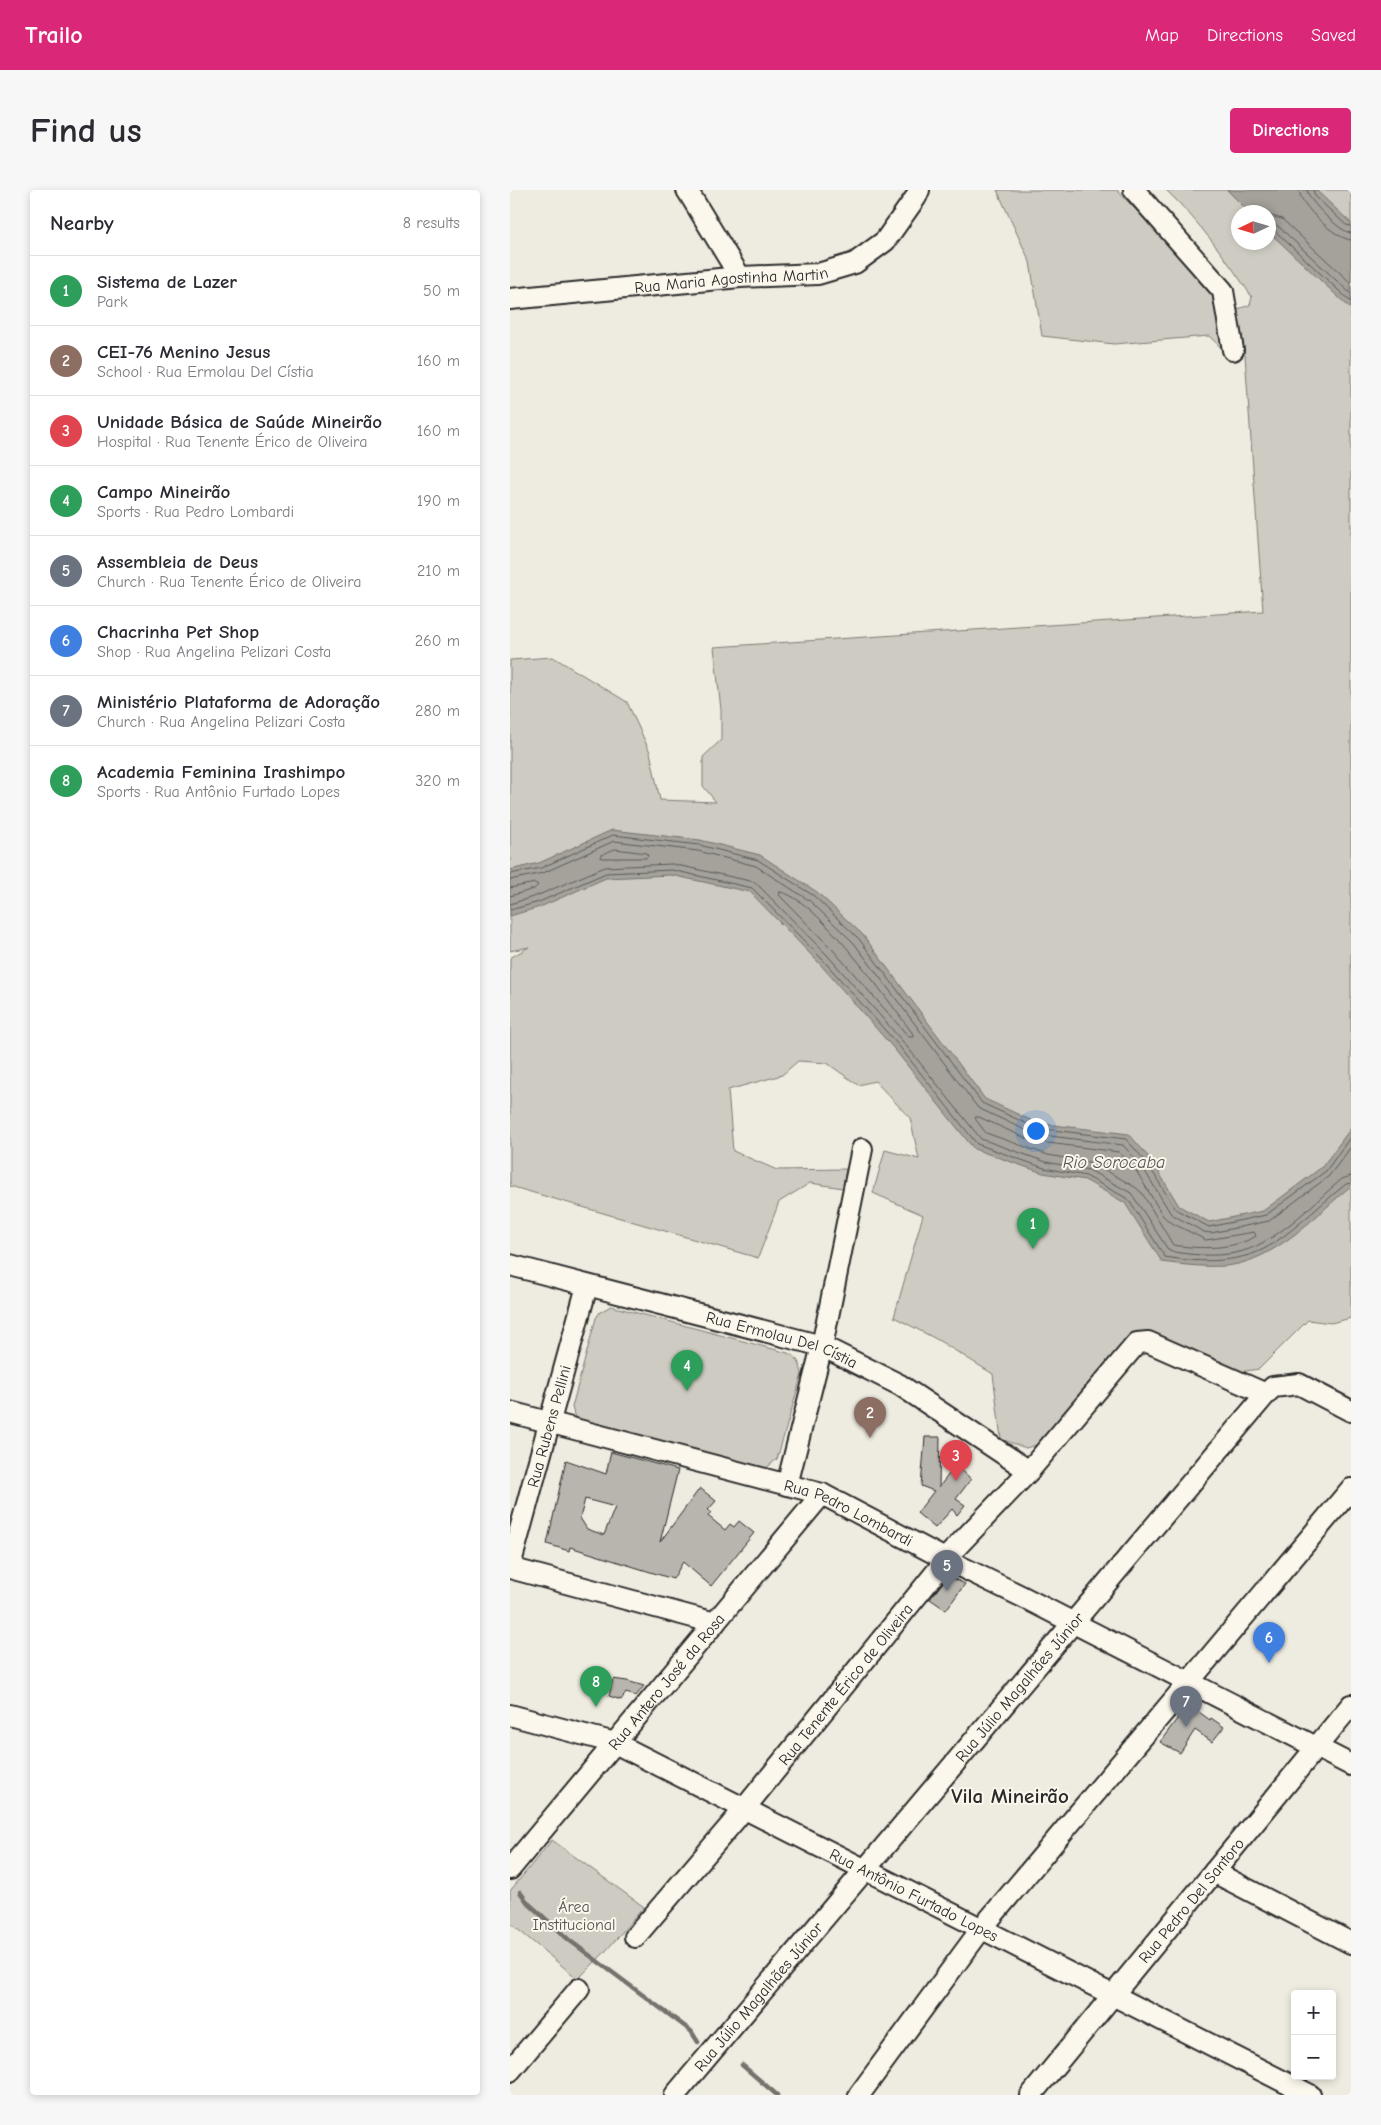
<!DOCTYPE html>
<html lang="en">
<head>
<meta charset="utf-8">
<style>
	body { margin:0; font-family:"Comic Neue",sans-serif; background:#f7f7f7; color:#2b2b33 }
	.controls { position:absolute; right:15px; bottom:15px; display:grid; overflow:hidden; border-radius:5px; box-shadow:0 2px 8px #0003 }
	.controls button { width:45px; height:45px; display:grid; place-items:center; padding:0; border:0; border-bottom:1px solid #e1e1e2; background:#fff; color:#2b2b33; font:25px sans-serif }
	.compass { position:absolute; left:721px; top:15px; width:45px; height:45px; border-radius:50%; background:#fff; box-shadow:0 2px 8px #0003; rotate:266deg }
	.you { position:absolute; left:525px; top:940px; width:18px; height:18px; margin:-12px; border:4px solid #fff; border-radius:50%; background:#1a73e8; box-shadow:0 0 0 8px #1a73e833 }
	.badge { display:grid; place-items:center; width:32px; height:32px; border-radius:50%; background:#db2777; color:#fff; font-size:16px; font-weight:700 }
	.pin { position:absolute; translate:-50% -41px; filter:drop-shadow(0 1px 2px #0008) }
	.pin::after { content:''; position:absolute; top:26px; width:18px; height:15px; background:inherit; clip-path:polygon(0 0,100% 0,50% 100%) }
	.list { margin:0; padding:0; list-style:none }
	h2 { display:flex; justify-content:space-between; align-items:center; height:65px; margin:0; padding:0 20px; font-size:21px }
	h2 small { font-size:16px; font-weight:400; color:#7c7c81 }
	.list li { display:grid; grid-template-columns:32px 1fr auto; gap:15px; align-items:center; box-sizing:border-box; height:70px; padding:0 20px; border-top:1px solid #e1e1e2 }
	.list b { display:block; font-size:19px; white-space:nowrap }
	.list p { margin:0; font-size:16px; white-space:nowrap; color:#7c7c81 }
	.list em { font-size:16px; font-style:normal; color:#7c7c81 }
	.map { position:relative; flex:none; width:841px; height:1905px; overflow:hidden; border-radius:5px }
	header { display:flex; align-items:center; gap:30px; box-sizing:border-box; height:70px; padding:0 25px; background:#db2777; color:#fff }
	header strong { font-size:24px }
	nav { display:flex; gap:28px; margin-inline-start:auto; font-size:18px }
	.intro { display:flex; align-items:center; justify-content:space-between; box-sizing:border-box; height:120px; padding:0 30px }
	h1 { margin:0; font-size:35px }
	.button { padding:12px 22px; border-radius:5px; background:#db2777; color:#fff; font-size:18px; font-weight:700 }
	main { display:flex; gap:30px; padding:0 30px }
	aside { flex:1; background:#fff; border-radius:5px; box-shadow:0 2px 8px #0003 }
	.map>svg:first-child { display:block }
	.green { fill:#cecbc2; stroke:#7c7b76; fill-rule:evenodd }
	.water { fill:#a4a29a; stroke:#74726e }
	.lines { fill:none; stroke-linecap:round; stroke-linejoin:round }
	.shore { stroke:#5b5b57; stroke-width:1 }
	.stream { stroke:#74726e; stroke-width:4.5 }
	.building { fill:#b8b5ae; stroke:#2b2b2b; fill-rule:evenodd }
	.minor-casing { stroke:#2b2b2b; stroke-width:24 }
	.minor { stroke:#fbf7ec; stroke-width:20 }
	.labels { text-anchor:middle; stroke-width:4; stroke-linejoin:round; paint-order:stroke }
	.street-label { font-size:16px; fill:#2b2b2b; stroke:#fbf7ec }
	.park-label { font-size:16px; fill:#545351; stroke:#fbf7ec }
	.water-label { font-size:18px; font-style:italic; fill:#555552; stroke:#fbf7ec }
	.district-label { font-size:21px; font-weight:bold; fill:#2b2b2b; stroke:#fbf7ec }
</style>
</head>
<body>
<header>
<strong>Trailo</strong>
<nav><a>Map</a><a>Directions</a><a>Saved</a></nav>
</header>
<div class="intro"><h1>Find us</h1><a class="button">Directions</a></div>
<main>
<aside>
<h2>Nearby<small>8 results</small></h2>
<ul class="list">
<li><span class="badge" style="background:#2e9e5b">1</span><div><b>Sistema de Lazer</b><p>Park</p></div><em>50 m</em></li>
<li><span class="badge" style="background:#8d6e63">2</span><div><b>CEI-76 Menino Jesus</b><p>School · Rua Ermolau Del Cístia</p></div><em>160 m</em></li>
<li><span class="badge" style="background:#e0444e">3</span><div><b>Unidade Básica de Saúde Mineirão</b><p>Hospital · Rua Tenente Érico de Oliveira</p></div><em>160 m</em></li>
<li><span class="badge" style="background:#2e9e5b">4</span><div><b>Campo Mineirão</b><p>Sports · Rua Pedro Lombardi</p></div><em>190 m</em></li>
<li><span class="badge" style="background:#6b7280">5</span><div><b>Assembleia de Deus</b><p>Church · Rua Tenente Érico de Oliveira</p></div><em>210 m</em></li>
<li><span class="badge" style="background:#3f7fe0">6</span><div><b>Chacrinha Pet Shop</b><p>Shop · Rua Angelina Pelizari Costa</p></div><em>260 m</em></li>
<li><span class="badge" style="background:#6b7280">7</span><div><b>Ministério Plataforma de Adoração</b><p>Church · Rua Angelina Pelizari Costa</p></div><em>280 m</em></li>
<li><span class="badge" style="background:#2e9e5b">8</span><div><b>Academia Feminina Irashimpo</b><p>Sports · Rua Antônio Furtado Lopes</p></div><em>320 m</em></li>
</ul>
</aside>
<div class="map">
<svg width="841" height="1905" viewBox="0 0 841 1905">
	<rect width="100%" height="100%" fill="#eeebe0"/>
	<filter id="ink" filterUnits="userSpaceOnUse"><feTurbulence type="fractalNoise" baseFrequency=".02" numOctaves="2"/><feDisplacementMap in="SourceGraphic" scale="10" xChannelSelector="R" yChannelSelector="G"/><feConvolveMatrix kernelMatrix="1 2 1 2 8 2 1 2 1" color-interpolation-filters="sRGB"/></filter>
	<g filter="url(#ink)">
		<g class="green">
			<path d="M 487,0 L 607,0 L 722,121 L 740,115 L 742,107 C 717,70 689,31 656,0 L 841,0 L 841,1128 L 821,1133 L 798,1130 L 749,1179 L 722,1183 L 637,1148 L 530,1254 L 516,1258 L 491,1249 L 483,1184 L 428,1150 L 384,1127 L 413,1025 L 363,1003 L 375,960 L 409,969 L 400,928 L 365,891 L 348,895 L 317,873 L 288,871 L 272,885 L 218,900 L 223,961 L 267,980 L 336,979 L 333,998 L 300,993 L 269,1012 L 248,1068 L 0,996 L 0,768 L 19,757 L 0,761 L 0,470 L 43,467 L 117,512 L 140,562 L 150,610 L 206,612 L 193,596 L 193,567 L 211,550 L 211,520 L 204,457 L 753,421 L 735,165 L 720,166 L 699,146 L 604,154 L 532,146 L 520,72 ZM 728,22 L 758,22 L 758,52 L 728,52 Z"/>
			<path d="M 101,1116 L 278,1163 C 288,1168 290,1173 292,1184 L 267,1269 L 255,1279 L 70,1231 L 65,1228 L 62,1217 L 86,1128 L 90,1122 Z"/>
			<path d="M 42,1650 L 134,1717 L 94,1763 L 68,1789 L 0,1733 L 0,1701 Z"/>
		</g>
		<g class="water">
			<path d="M 717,0 L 806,0 L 841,33 L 841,119 L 759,42 L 758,22 L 739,22 Z"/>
			<path d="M 102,640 L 190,650 L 250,665 L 307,702 L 353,745 L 475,909 L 527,933 L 619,944 L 642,971 L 669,1016 L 699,1032 L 753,1021 L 812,977 L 841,938 L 841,996 C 807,1024 773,1063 728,1074 C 709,1079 672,1075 652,1072 L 615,1013 L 575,990 L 533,983 L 464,959 L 385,860 L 309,773 L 240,702 L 161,685 L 96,688 L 30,717 L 0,726 L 0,680 L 29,673 Z"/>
		</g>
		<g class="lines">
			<g class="shore">
				<path d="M 789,0 C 790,16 826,49 841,50"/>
				<path d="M 797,0 C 798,11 830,42 841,43"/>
				<path d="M 803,0 L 805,6 L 836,35 L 841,36"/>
				<path d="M 758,25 L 772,29 L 841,93"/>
				<path d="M 758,32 L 768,36 L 841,104"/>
				<path d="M 758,39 L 764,40 L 841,112"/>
				<path d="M 105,659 L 136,663 L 138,666 L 136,668 L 91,668 L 92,665 Z"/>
				<path d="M 0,684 L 31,678 L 103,645 L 189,655 L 248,670 L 304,706 L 349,749 L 472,913 L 526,938 L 616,949 L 638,974 L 665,1019 L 699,1037 L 756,1025 L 816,981 L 841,946"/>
				<path d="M 0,690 L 33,683 L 104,651 L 188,661 L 246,676 L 300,711 L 344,753 L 468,918 L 524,944 L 613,955 L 633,978 L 661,1024 L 694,1042 L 701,1043 L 759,1031 L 819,986 L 841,957"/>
				<path d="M 0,698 L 25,693 L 28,695 L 24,699 L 0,706"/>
				<path d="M 270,702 C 306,707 380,813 403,844 L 403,847 L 399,847 L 323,760 L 270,706 Z"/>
				<path d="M 0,714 L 26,706 L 95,677 L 162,674 L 245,692 L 318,766 L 394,853 L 471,949 L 536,972 L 579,980 L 621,1003 L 659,1061 C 679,1065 704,1067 725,1063 C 764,1056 802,1014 832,989 L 841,986"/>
				<path d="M 0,720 L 29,712 L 96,683 L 162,680 L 242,698 L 313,770 L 389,856 L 467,954 L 534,978 L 576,986 L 618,1009 L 655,1067 C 690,1073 734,1074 764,1053 C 789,1036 812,1013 836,994 L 841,993"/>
				<path d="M 466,927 L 469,927 L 522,951 L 609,962 L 627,982 L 653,1026 L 660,1032 L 696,1050 L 744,1042 L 746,1046 C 723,1060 689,1059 663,1055 L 632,1003 L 625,997 L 583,973 L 538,965 L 476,943 L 466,930 Z"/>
			</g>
			<g class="stream">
				<path d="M 10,1702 L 18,1713 L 59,1750 L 181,1841 L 188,1852"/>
				<path d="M 232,1875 L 267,1905"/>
			</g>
		</g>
		<g class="building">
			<path d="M 415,1247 L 430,1247 L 429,1297 L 446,1275 L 461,1289 L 446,1309 L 455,1315 L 447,1325 L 442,1319 L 425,1338 L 407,1323 L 424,1301 L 411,1296 Z"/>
			<path d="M 101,1262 L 168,1280 L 150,1352 L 190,1298 L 206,1311 L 198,1320 L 201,1322 L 198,1326 L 215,1340 L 220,1334 L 224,1337 L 229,1331 L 244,1343 L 201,1396 L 173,1372 L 163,1389 L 60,1357 L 59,1361 L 37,1354 L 56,1270 L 96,1284 ZM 75,1309 L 105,1317 L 94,1345 L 77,1339 L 70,1328 Z"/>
			<path d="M 438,1386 L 455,1394 L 436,1420 L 420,1409 Z"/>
			<path d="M 103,1489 L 117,1491 L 134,1496 L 126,1506 L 116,1503 L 111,1510 L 99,1506 Z"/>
			<path d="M 678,1514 L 700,1530 L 701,1528 L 714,1537 L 702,1552 L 685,1540 L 670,1563 L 650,1552 Z"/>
		</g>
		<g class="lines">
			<g class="minor-casing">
				<g id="minor">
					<path d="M 177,0 L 230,87"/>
					<path d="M 624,0 L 713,101 L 723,160"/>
					<path id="s1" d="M 0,109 L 230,87 L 308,84 L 345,73 L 375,51 L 406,7 L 409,0"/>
					<path id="s2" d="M 0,1075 L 312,1156 L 390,1195 L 519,1281"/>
					<path id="s3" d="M 0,1222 L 312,1304 L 435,1369 L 513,1407 L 841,1575"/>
					<path d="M 277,1295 L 312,1156 L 352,959"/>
					<path id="s4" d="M 0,1376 L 77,1096"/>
					<path d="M 0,1378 L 205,1433"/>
					<path id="s5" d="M 0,1525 L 105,1553 L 800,1905"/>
					<path id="s6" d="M 0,1679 L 312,1304"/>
					<path d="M 704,1682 L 841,1753"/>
					<path id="s7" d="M 125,1747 L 225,1630 L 427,1381 L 435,1369 L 519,1281 L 627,1153 L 638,1152 L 756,1204"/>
					<path d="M 0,1881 L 69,1799"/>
					<path id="s8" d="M 165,1905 L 756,1204 L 763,1197 L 789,1194 L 841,1221"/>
					<path d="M 349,1905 L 472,1738 L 841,1299"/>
					<path id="s9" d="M 521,1905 L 841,1515"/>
				</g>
			</g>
			<use href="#minor" class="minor"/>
		</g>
	</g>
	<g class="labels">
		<g class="street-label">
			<text dy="6" stroke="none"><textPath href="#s1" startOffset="222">Rua Maria Agostinha Martin</textPath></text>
			<text dy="6" stroke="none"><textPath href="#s2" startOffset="282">Rua Ermolau Del Cístia</textPath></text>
			<text dy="6" stroke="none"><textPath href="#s4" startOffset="145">Rua Rubens Pellini</textPath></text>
			<text dy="6" stroke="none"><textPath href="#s3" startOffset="354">Rua Pedro Lombardi</textPath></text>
			<text dy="6" stroke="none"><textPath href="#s6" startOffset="244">Rua Antero José da Rosa</textPath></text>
			<text dy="6" stroke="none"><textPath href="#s7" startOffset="329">Rua Tenente Érico de Oliveira</textPath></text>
			<text dy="6" stroke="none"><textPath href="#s8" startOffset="534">Rua Júlio Magalhães Júnior</textPath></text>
			<text dy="6" stroke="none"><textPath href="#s5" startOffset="444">Rua Antônio Furtado Lopes</textPath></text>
			<text dy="6" stroke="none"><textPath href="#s9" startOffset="252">Rua Pedro Del Santoro</textPath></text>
			<text dy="6" stroke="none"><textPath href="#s8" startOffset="129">Rua Júlio Magalhães Júnior</textPath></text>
		</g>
		<g class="park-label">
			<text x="64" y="1722">Área<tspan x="64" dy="18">Institucional</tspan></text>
		</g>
		<g class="water-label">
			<text x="604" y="978">Rio Sorocaba</text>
		</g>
		<g class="district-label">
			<text x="500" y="1613">Vila Mineirão</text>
		</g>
	</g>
</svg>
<div class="controls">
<button>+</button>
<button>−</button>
</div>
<svg class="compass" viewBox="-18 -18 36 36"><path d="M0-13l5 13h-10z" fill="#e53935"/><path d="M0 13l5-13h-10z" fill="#7c7c81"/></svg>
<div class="you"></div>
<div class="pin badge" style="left:523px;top:1059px;background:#2e9e5b">1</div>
<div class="pin badge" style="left:360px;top:1248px;background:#8d6e63">2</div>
<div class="pin badge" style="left:446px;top:1291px;background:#e0444e">3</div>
<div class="pin badge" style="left:177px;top:1201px;background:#2e9e5b">4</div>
<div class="pin badge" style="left:437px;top:1401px;background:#6b7280">5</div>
<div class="pin badge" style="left:759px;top:1473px;background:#3f7fe0">6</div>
<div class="pin badge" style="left:676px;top:1537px;background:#6b7280">7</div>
<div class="pin badge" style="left:86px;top:1517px;background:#2e9e5b">8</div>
</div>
</main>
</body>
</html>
